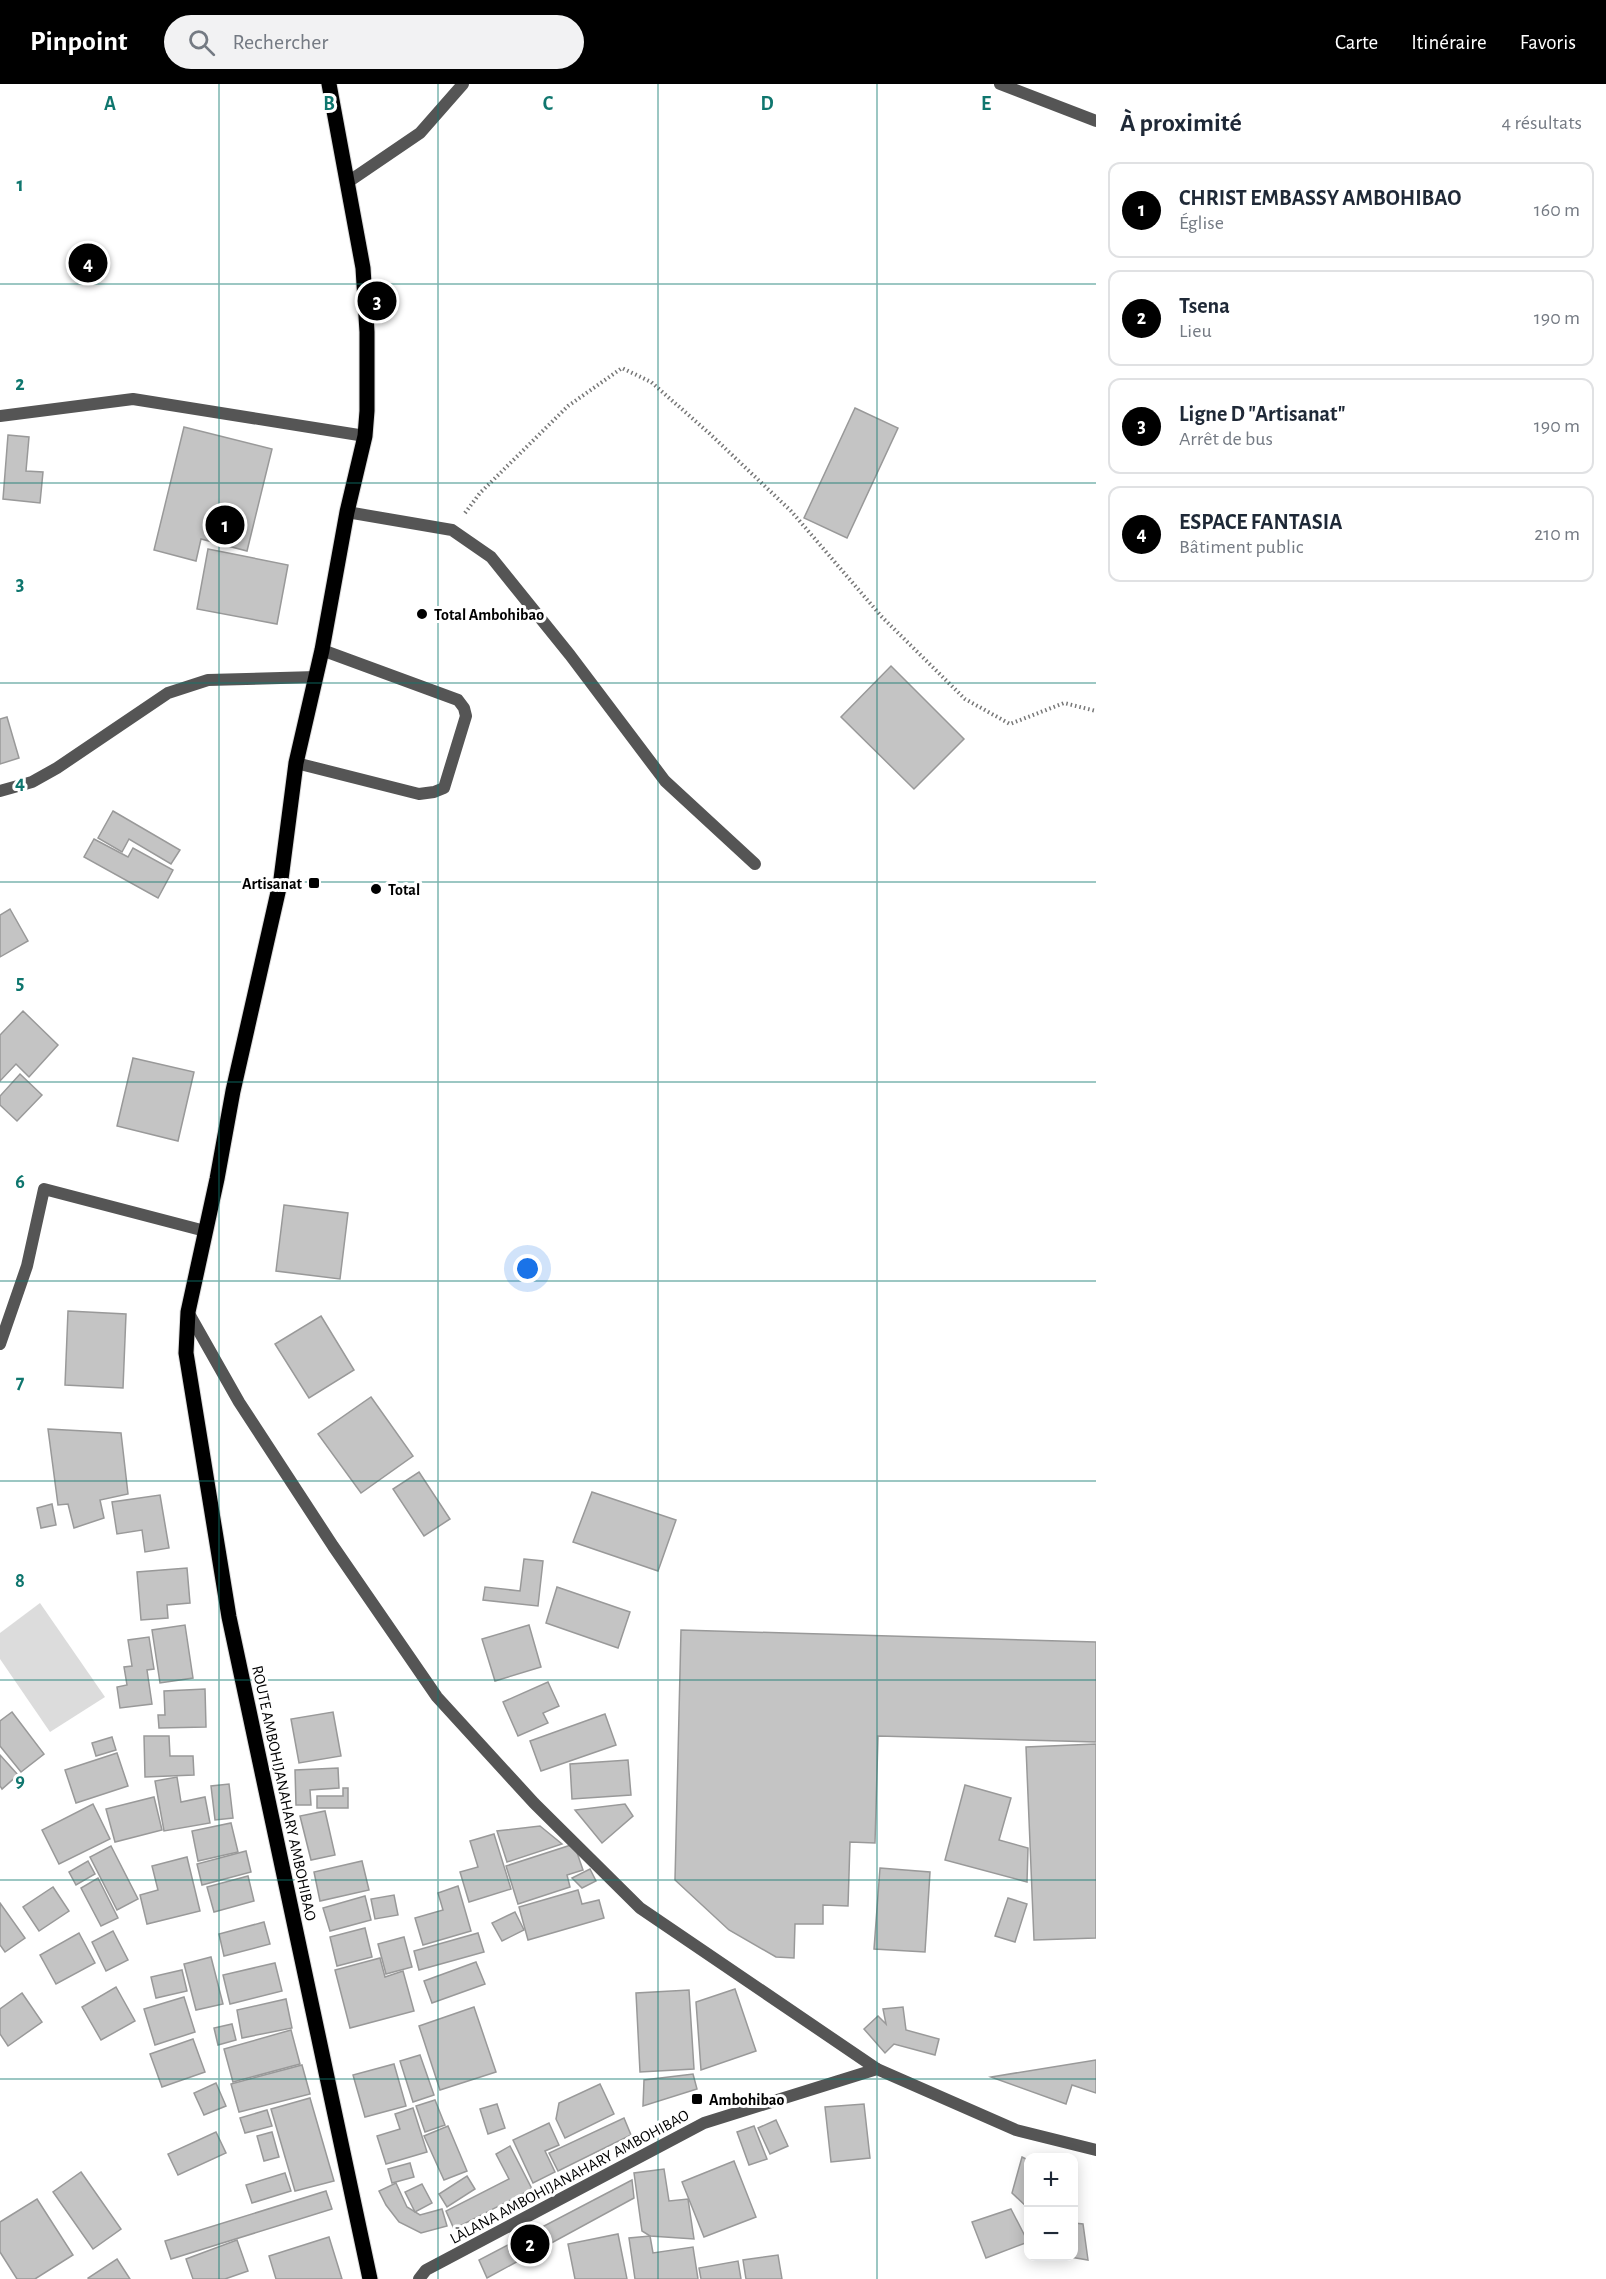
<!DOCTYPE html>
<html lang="fr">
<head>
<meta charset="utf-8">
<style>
	body { margin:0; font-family:"Alegreya Sans",sans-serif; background:#f2f2f3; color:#1f2937 }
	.controls { position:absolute; right:18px; bottom:18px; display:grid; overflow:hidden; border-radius:12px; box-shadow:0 3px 15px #0003 }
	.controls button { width:54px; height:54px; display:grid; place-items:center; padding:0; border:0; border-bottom:2px solid #e0e1e3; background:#fff; color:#1f2937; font:30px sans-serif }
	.you { position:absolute; left:528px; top:1185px; width:21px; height:21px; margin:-15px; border:4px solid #fff; border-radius:50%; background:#1a73e8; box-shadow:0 0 0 9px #1a73e833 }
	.badge { display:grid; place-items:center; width:39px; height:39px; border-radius:50%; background:#000; color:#fff; font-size:20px; font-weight:700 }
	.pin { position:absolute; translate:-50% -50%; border:3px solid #fff; box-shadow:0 2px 6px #0006 }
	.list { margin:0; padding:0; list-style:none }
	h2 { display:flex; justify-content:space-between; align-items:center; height:78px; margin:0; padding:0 24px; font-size:26px }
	h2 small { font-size:20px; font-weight:400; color:#747a83 }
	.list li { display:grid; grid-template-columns:39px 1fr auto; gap:18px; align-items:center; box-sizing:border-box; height:96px; margin:0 12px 12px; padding:0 12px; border:2px solid #e0e1e3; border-radius:12px }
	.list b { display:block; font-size:22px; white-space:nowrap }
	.list p { margin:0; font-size:20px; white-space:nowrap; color:#747a83 }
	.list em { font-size:20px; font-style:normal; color:#747a83 }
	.icon { flex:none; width:33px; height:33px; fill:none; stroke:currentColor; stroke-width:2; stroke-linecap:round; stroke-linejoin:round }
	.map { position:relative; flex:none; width:1096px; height:2195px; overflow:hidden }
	header { display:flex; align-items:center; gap:36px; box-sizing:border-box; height:84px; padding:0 30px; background:#000; color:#fff }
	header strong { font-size:28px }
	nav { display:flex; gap:33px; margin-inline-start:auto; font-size:21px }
	.search { width:420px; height:54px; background:#f2f2f3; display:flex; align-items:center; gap:15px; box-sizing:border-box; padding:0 21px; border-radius:33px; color:#747a83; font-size:22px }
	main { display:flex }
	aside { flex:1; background:#fff }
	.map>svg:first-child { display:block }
	.green { fill:#dcdcdc }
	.building { fill:#c4c4c4; stroke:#999; stroke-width:1.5 }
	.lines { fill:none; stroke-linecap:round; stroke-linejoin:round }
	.primary-casing { stroke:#dbdbdb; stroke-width:17 }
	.path { stroke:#777; stroke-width:4; stroke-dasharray:1.5 3; stroke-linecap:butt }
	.service { stroke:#555; stroke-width:12 }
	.minor { stroke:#555; stroke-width:12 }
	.tertiary { stroke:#555; stroke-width:12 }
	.primary { stroke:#000; stroke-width:15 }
	.grid { fill:none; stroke:#0f766e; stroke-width:1.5; stroke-opacity:0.55 }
	.poi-dot { fill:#000; stroke:#fff; stroke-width:2 }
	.labels { text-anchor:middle; stroke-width:6; stroke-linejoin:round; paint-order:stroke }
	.poi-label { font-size:16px; font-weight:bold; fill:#000; stroke:#fff; text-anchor:start }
	.street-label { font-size:16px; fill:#000; stroke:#fff }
	.grid-label { font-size:20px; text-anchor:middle; font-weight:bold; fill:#0f766e; stroke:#fff; stroke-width:6; stroke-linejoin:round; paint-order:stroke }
</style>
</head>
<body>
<header>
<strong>Pinpoint</strong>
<div class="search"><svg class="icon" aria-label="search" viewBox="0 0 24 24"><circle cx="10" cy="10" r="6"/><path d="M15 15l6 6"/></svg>Rechercher</div>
<nav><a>Carte</a><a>Itinéraire</a><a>Favoris</a></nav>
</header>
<main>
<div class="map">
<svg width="1096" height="2195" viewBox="0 0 1096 2195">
	<rect width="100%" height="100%" fill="#fff"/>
	<path class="green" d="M 40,1519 L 105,1613 L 50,1648 L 0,1575 L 0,1549 Z"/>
	<g class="building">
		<path d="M 855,324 L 898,344 L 847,454 L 804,434 Z"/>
		<path d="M 184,343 L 272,365 L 247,467 L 201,455 L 196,477 L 154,466 Z"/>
		<path d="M 8,351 L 29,353 L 26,387 L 43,388 L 40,419 L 3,415 Z"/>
		<path d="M 208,465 L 288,481 L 277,540 L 197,525 Z"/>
		<path d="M 891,582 L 964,655 L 914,705 L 841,633 Z"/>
		<path d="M 7,633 L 19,674 L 0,680 L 0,635 Z"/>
		<path d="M 113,727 L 180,766 L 171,780 L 129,755 L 122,768 L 98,754 Z"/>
		<path d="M 94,755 L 128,773 L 133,764 L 173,786 L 158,814 L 84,773 Z"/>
		<path d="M 10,825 L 28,857 L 0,873 L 0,831 Z"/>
		<path d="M 23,927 L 58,961 L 29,993 L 16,980 L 0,997 L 0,951 Z"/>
		<path d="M 133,974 L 194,988 L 178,1057 L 117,1042 Z"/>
		<path d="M 20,990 L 42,1011 L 17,1037 L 0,1021 L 0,1012 Z"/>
		<path d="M 284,1121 L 348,1129 L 340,1195 L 276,1187 Z"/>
		<path d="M 68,1227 L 126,1230 L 123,1304 L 65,1301 Z"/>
		<path d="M 321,1232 L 354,1286 L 309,1314 L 275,1260 Z"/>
		<path d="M 371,1313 L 413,1372 L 361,1409 L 318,1350 Z"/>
		<path d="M 48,1345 L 121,1349 L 128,1410 L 100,1416 L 104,1434 L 74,1444 L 68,1420 L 58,1421 Z"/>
		<path d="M 419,1388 L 450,1435 L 424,1452 L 393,1405 Z"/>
		<path d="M 592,1408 L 676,1436 L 658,1487 L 573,1458 Z"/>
		<path d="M 160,1411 L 169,1464 L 145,1468 L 142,1446 L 117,1450 L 112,1418 Z"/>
		<path d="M 52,1420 L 56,1441 L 41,1444 L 37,1424 Z"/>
		<path d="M 524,1475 L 543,1477 L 538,1522 L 483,1516 L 485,1503 L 520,1507 Z"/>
		<path d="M 187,1484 L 190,1519 L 167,1521 L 168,1534 L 141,1536 L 137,1488 Z"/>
		<path d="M 557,1503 L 630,1528 L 618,1564 L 546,1539 Z"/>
		<path d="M 185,1541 L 193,1594 L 160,1599 L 152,1546 Z"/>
		<path d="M 529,1541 L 541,1583 L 495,1597 L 482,1555 Z"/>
		<path d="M 681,1546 L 1096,1558 L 1096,1658 L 878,1652 L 875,1759 L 850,1758 L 848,1822 L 823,1821 L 823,1840 L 795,1840 L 794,1874 L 776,1873 L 729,1846 L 675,1796 Z"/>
		<path d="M 149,1553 L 154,1585 L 147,1586 L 152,1620 L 120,1624 L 117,1603 L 127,1601 L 124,1583 L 132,1582 L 128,1556 Z"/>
		<path d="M 548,1598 L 559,1622 L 543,1629 L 548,1639 L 518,1652 L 503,1618 Z"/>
		<path d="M 205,1605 L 206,1643 L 159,1644 L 158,1631 L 165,1631 L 164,1607 Z"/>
		<path d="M 12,1628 L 44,1670 L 21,1688 L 0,1662 L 0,1637 Z"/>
		<path d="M 333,1628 L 341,1672 L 299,1679 L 291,1635 Z"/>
		<path d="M 605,1630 L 616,1661 L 541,1687 L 530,1657 Z"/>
		<path d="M 144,1652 L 169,1652 L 170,1672 L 193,1672 L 194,1691 L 145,1693 Z"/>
		<path d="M 112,1653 L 116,1666 L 96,1672 L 92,1659 Z"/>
		<path d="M 1096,1660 L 1096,1854 L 1034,1856 L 1026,1663 Z"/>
		<path d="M 117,1669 L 128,1702 L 76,1719 L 65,1686 Z"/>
		<path d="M 0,1671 L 18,1691 L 2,1705 L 0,1702 Z"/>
		<path d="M 628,1676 L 631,1711 L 572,1715 L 570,1680 Z"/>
		<path d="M 338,1684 L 339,1704 L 310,1706 L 311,1721 L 296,1721 L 295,1686 Z"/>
		<path d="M 177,1693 L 181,1718 L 205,1713 L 210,1739 L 164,1747 L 155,1697 Z"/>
		<path d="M 229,1700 L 233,1734 L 215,1736 L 211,1702 Z"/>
		<path d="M 965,1701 L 1011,1714 L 999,1756 L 1028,1764 L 1027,1798 L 945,1776 Z"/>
		<path d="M 343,1704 L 348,1704 L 348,1724 L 317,1724 L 317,1712 L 343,1712 Z"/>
		<path d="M 154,1713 L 162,1746 L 115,1758 L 106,1725 Z"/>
		<path d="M 93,1720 L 110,1755 L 59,1780 L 42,1746 Z"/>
		<path d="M 625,1720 L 633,1732 L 602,1759 L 575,1726 Z"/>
		<path d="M 325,1727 L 335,1771 L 311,1776 L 300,1732 Z"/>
		<path d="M 231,1739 L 238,1768 L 198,1777 L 192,1747 Z"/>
		<path d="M 540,1742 L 562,1760 L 507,1778 L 497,1747 Z"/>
		<path d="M 494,1750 L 511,1805 L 469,1818 L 460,1788 L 478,1783 L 470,1757 Z"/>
		<path d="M 574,1760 L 583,1786 L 567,1791 L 570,1803 L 518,1820 L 506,1782 Z"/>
		<path d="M 111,1762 L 138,1815 L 117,1826 L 90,1773 Z"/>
		<path d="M 246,1767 L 251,1788 L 202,1801 L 197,1780 Z"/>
		<path d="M 187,1773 L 200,1827 L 147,1840 L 140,1811 L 158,1806 L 152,1782 Z"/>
		<path d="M 88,1777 L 95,1790 L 76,1801 L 69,1788 Z"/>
		<path d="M 362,1777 L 369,1806 L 320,1817 L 314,1788 Z"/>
		<path d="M 880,1784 L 930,1788 L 925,1868 L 874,1865 Z"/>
		<path d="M 590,1785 L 596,1797 L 582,1804 L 572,1794 Z"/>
		<path d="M 248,1792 L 254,1817 L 214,1828 L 207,1803 Z"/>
		<path d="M 98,1794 L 118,1834 L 101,1842 L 81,1804 Z"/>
		<path d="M 458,1802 L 471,1847 L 423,1861 L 415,1834 L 443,1826 L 438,1809 Z"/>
		<path d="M 53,1803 L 69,1827 L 39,1847 L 23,1823 Z"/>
		<path d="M 578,1806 L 582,1820 L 599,1816 L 604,1834 L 528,1856 L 519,1823 Z"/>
		<path d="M 394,1811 L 398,1831 L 375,1835 L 371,1815 Z"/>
		<path d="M 365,1812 L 371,1836 L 330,1847 L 323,1824 Z"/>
		<path d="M 1008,1814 L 1027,1820 L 1015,1858 L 995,1852 Z"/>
		<path d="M 0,1819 L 25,1854 L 5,1868 L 0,1861 Z"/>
		<path d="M 515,1828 L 524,1846 L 502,1857 L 492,1839 Z"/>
		<path d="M 264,1838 L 270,1860 L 224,1872 L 219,1850 Z"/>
		<path d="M 365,1844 L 372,1873 L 337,1882 L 330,1853 Z"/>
		<path d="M 113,1847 L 128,1876 L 106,1887 L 92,1858 Z"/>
		<path d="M 79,1849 L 95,1879 L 56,1900 L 40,1871 Z"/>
		<path d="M 478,1849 L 484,1868 L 419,1886 L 414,1867 Z"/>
		<path d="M 404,1853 L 412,1883 L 386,1890 L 378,1860 Z"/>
		<path d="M 211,1873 L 223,1920 L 196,1926 L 184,1880 Z"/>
		<path d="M 380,1874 L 385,1893 L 403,1887 L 414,1927 L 350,1944 L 335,1886 Z"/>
		<path d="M 476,1878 L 485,1900 L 432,1919 L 424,1897 Z"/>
		<path d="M 275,1879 L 282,1907 L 230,1920 L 223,1891 Z"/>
		<path d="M 182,1886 L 187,1907 L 156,1914 L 151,1893 Z"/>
		<path d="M 116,1903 L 135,1937 L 101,1956 L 82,1923 Z"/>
		<path d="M 735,1905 L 756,1967 L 701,1986 L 696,1918 Z"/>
		<path d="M 689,1906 L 694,1985 L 640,1988 L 636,1909 Z"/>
		<path d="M 22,1909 L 42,1938 L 8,1962 L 0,1950 L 0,1925 Z"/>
		<path d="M 184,1913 L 195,1948 L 155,1961 L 144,1925 Z"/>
		<path d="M 286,1915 L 292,1944 L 242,1954 L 237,1926 Z"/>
		<path d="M 474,1923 L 496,1988 L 440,2006 L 419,1942 Z"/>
		<path d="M 903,1923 L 906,1946 L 939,1955 L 935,1971 L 894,1960 L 885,1969 L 864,1945 L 878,1932 L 886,1940 L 883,1925 Z"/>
		<path d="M 232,1940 L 236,1956 L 218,1961 L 214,1944 Z"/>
		<path d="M 291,1946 L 300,1980 L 233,1998 L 224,1965 Z"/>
		<path d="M 193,1955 L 205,1988 L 162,2003 L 150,1970 Z"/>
		<path d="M 420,1971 L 434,2011 L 413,2018 L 400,1977 Z"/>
		<path d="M 1096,1976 L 1096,2009 L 1072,2001 L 1066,2020 L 991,1993 Z"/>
		<path d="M 394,1980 L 406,2022 L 365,2033 L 353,1991 Z"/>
		<path d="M 302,1981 L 310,2010 L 239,2028 L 231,2000 Z"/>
		<path d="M 693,1990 L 697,2005 L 643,2022 L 644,1996 Z"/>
		<path d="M 216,1999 L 226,2022 L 204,2031 L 194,2009 Z"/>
		<path d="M 600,2000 L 614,2030 L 565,2054 L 556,2035 L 559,2019 Z"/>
		<path d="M 310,2014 L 334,2097 L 295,2107 L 271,2025 Z"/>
		<path d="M 435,2016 L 445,2041 L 425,2048 L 416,2022 Z"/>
		<path d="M 497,2020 L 505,2044 L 488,2050 L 480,2025 Z"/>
		<path d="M 864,2020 L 870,2074 L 831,2078 L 825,2023 Z"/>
		<path d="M 413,2024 L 427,2068 L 386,2080 L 377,2052 L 400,2045 L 395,2030 Z"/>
		<path d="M 267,2026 L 272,2042 L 245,2049 L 240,2034 Z"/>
		<path d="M 624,2034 L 631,2051 L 558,2087 L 549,2069 Z"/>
		<path d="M 776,2036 L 788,2062 L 770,2070 L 758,2044 Z"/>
		<path d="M 549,2039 L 559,2061 L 545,2067 L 555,2088 L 533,2099 L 513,2056 Z"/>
		<path d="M 448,2042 L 467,2087 L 444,2096 L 424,2052 Z"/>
		<path d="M 754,2042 L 767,2075 L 749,2081 L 737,2048 Z"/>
		<path d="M 216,2048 L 226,2069 L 178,2091 L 168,2070 Z"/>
		<path d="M 272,2048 L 279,2073 L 264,2077 L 257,2052 Z"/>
		<path d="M 510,2062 L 532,2105 L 454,2145 L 446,2127 L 509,2095 L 496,2070 Z"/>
		<path d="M 1022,2073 L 1028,2076 L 1028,2124 L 1012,2109 Z"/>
		<path d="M 734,2077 L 756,2133 L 704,2153 L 682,2098 Z"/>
		<path d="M 410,2079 L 414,2093 L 392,2099 L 388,2085 Z"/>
		<path d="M 664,2085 L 669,2117 L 688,2115 L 694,2155 L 650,2152 L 642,2147 L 634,2089 Z"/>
		<path d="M 81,2088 L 121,2145 L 93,2165 L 53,2108 Z"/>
		<path d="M 285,2089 L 291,2107 L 252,2119 L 246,2101 Z"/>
		<path d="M 467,2092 L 475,2105 L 447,2123 L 439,2110 Z"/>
		<path d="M 632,2096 L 634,2114 L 487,2194 L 479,2176 Z"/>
		<path d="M 396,2099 L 407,2123 L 420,2131 L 442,2125 L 447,2142 L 421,2149 L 399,2138 L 386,2121 L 379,2107 Z"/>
		<path d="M 422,2100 L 432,2119 L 415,2128 L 405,2108 Z"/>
		<path d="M 326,2107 L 332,2125 L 171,2175 L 165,2157 Z"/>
		<path d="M 37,2115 L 73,2171 L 35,2195 L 17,2195 L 0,2168 L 0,2138 Z"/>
		<path d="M 1011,2125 L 1028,2158 L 986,2174 L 972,2138 Z"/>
		<path d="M 1074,2139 L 1083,2140 L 1088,2176 L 1064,2172 L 1074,2172 Z"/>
		<path d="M 618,2150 L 627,2195 L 575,2195 L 568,2160 Z"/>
		<path d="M 650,2152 L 653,2169 L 693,2163 L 698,2195 L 635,2195 L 629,2154 Z"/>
		<path d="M 329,2153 L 342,2195 L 276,2195 L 269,2172 Z"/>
		<path d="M 237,2156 L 248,2187 L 225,2195 L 193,2195 L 186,2175 Z"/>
		<path d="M 778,2171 L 782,2195 L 746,2195 L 743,2176 Z"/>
		<path d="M 117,2175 L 130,2195 L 89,2195 L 88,2194 Z"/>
		<path d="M 738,2177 L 741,2195 L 701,2195 L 699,2184 Z"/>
	</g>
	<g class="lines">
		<g class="primary-casing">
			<path id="primary" d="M 329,0 L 363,184 L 367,248 L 367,327 L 365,352 L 347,428 L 322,566 L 296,679 L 281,795 L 233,1007 L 217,1095 L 188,1228 L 186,1269 L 229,1533 L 370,2195"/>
		</g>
		<path class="path" d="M 465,429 L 480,409 L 568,322 L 622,284 L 651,298 L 709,349 L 791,427 L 882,533 L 965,615 L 1010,640 L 1064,619 L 1096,627"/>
		<path class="service" d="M 296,679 L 419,710 L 434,708 L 444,704 L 466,632 L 464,624 L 458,616 L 322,566"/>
		<g class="minor">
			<path d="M 1000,0 L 1096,37"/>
			<path d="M 348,98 L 420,49 L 463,0"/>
			<path d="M 0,332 L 133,315 L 365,352"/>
			<path d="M 347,428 L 452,446 L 491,473 L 570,571 L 665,697 L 755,780"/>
			<path d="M 0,707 L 32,698 L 57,684 L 168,609 L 208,596 L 316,593"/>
			<path d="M 188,1228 L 239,1318 L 333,1462 L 437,1613 L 534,1719 L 640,1824 L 877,1985"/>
			<path d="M 0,1260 L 27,1182 L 44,1105 L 205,1147"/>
		</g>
		<path class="tertiary" d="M 419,2195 L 426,2186 L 704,2039 L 877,1985 L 1016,2046 L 1096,2066"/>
		<use href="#primary" class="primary"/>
	</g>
	<path class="grid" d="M 219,0 L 219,2195M 438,0 L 438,2195M 658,0 L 658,2195M 877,0 L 877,2195M 0,200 L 1096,200M 0,399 L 1096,399M 0,599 L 1096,599M 0,798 L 1096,798M 0,998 L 1096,998M 0,1197 L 1096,1197M 0,1397 L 1096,1397M 0,1596 L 1096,1596M 0,1796 L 1096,1796M 0,1995 L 1096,1995"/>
	<g class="poi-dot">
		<circle cx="422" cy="530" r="6"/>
		<rect x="308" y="793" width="12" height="12" rx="3"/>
		<circle cx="376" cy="805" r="6"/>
		<rect x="691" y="2009" width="12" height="12" rx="3"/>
	</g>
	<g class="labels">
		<g class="poi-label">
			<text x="434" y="536">Total Ambohibao</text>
			<text x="302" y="805" text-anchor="end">Artisanat</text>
			<text x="388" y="811">Total</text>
			<text x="709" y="2021">Ambohibao</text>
		</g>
		<g class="street-label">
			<text transform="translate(285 1709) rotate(78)" y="6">ROUTE AMBOHIJANAHARY AMBOHIBAO</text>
			<text transform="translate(569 2092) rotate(-28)" y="6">LÀLANA AMBOHIJANAHARY AMBOHIBAO</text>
		</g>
	</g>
	<g class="grid-label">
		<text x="110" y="26">A</text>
		<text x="329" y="26">B</text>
		<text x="548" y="26">C</text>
		<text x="767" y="26">D</text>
		<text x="986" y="26">E</text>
		<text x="20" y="107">1</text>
		<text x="20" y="306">2</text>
		<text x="20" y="506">3</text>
		<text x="20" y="705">4</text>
		<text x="20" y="905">5</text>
		<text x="20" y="1104">6</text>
		<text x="20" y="1304">7</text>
		<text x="20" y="1503">8</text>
		<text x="20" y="1703">9</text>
	</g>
</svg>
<div class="controls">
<button>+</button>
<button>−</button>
</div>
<div class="you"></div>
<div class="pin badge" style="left:225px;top:441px">1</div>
<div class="pin badge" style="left:530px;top:2160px">2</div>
<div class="pin badge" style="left:377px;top:217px">3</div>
<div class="pin badge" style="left:88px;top:179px">4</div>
</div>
<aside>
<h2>À proximité<small>4 résultats</small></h2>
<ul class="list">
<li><span class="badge">1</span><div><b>CHRIST EMBASSY AMBOHIBAO</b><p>Église</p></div><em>160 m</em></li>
<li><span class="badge">2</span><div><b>Tsena</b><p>Lieu</p></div><em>190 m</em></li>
<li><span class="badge">3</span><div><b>Ligne D &quot;Artisanat&quot;</b><p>Arrêt de bus</p></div><em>190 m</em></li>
<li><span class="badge">4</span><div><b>ESPACE FANTASIA</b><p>Bâtiment public</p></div><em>210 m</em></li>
</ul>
</aside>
</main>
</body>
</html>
